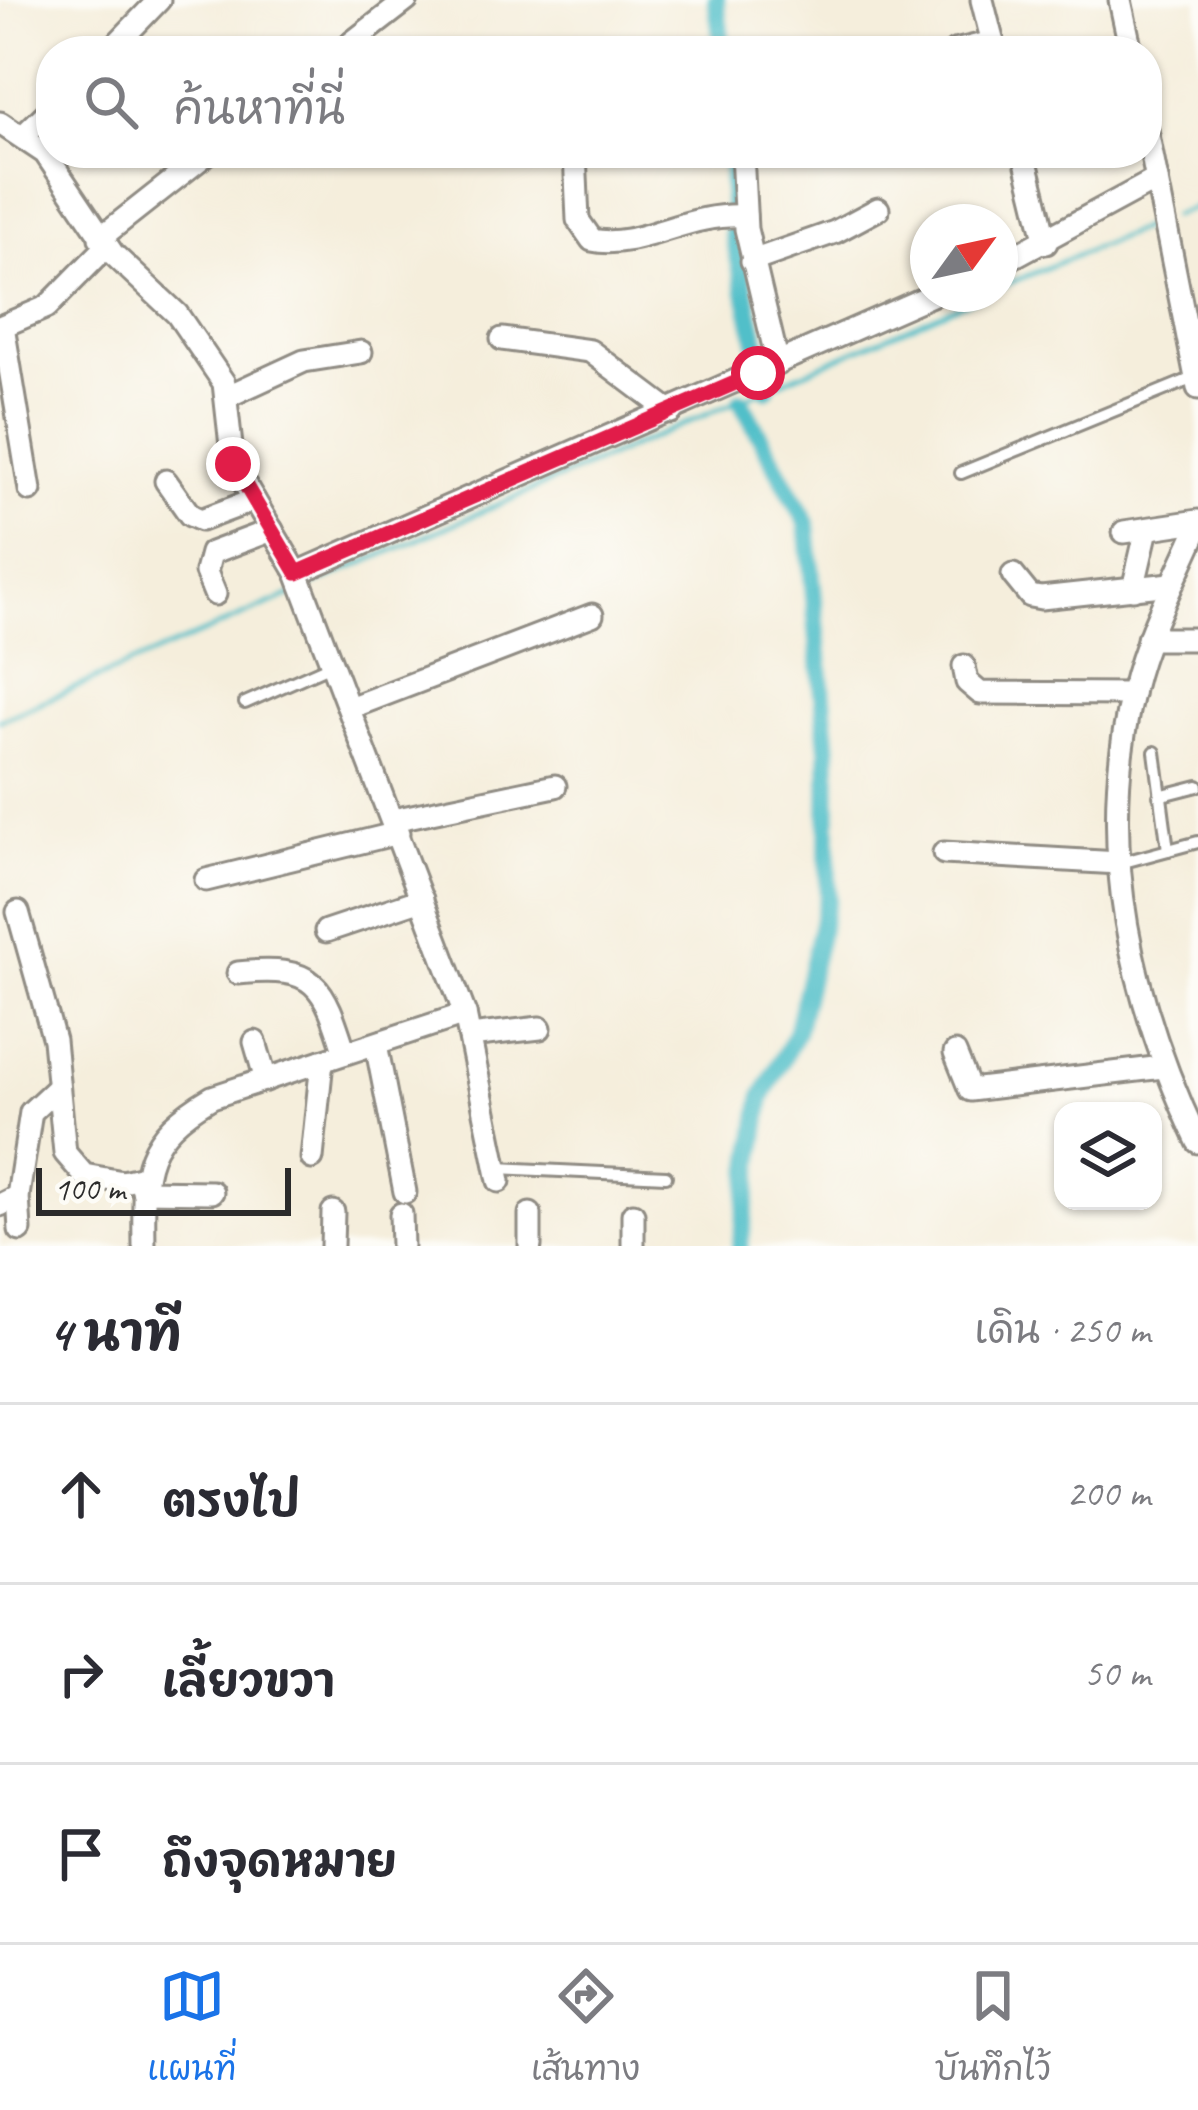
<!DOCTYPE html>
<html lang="th">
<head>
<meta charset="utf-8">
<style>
	body { margin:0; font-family:Caveat,"Playpen Sans Thai",sans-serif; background:#f2f2f3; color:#2b2b33 }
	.controls { position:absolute; right:36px; bottom:36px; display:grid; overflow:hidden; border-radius:24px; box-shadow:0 3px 9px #0004 }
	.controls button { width:108px; height:108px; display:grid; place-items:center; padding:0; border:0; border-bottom:3px solid #e1e1e2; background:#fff; color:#2b2b33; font:60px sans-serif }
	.compass { position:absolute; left:910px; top:204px; width:108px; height:108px; border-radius:50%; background:#fff; box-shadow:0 3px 9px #0004; rotate:57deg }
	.scale { position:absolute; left:36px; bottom:30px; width:255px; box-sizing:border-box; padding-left:12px; border:6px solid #2b2b2b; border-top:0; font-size:33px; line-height:42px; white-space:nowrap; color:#2b2b2b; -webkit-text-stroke:9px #fdfcf7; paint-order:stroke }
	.stop { position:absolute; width:36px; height:36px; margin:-27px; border:9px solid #e11d48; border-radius:50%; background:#fff }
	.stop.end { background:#e11d48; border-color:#fff; box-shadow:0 3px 12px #0008 }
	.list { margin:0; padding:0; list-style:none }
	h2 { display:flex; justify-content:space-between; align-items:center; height:156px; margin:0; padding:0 48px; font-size:51px }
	h2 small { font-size:39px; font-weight:400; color:#7c7c81 }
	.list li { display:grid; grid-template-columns:78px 1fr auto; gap:36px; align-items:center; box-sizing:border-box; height:180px; padding:0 48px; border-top:3px solid #e1e1e2 }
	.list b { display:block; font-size:45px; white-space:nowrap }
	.list em { font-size:39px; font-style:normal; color:#7c7c81 }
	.icon { flex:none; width:66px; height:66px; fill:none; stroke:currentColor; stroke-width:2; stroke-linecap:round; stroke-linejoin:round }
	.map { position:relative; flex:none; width:1198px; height:1246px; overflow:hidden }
	.search { position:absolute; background:#fff; box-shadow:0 3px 9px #0004; left:36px; right:36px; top:36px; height:132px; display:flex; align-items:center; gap:30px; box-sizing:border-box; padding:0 42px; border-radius:48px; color:#7c7c81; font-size:45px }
	.sheet { height:696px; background:#fff }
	nav { display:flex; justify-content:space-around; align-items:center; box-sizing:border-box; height:168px; border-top:3px solid #e1e1e2; background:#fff; font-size:33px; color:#7c7c81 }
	nav a { display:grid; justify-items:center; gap:6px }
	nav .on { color:#1a73e8 }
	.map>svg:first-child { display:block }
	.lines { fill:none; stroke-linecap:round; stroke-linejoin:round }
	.stream { stroke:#51bfc9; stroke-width:4.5 }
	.canal { stroke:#51bfc9; stroke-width:18 }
	.service-casing { stroke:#908c84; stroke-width:16 }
	.minor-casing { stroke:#908c84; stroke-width:27 }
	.service { stroke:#fff; stroke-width:10 }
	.minor { stroke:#fff; stroke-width:21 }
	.route { stroke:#e11d48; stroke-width:15 }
</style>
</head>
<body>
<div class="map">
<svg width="1198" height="1246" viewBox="0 0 1198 1246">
	<rect width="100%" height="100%" fill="#fdfcf7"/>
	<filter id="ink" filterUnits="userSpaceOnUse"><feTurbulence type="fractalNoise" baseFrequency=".00833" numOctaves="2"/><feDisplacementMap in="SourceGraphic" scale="24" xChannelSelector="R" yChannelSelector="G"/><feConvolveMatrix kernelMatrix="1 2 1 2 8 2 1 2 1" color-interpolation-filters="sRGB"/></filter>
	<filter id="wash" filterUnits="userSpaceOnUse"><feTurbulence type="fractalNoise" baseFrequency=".004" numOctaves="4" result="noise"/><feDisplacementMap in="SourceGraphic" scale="48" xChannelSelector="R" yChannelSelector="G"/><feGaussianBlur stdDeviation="2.7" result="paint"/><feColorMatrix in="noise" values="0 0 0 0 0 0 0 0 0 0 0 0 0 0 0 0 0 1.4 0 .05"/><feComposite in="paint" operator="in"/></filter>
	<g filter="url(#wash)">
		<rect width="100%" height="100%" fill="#f5eedc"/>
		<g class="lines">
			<g class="stream">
				<path d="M 1172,216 L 1198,206"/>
				<path d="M 1000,287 L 1155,223"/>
				<path d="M 308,587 L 985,294"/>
				<path d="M 0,720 L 298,592"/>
			</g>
			<g class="canal">
				<path d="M 716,0 L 723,51"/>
				<path d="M 731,153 L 733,234 L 767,389"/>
				<path d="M 740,1246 L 762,1098 L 796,1033 L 828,897 L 828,750 L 807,523 L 741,401"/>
			</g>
		</g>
	</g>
	<g filter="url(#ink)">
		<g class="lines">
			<g class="service-casing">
				<g id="service">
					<path d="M 961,473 L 1196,377"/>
					<path d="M 245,703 L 331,665"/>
					<path d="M 1155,752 L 1168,850"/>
					<path d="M 1159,796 L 1198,786"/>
					<path d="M 1120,863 L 1198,842"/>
					<path d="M 497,1168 L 666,1176"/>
				</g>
			</g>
			<g class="minor-casing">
				<g id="minor">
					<path d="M 982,0 L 995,51"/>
					<path d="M 1120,0 L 1131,51"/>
					<path d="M 110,51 L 159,0"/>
					<path d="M 341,51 L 407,0"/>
					<path d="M 955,51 L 993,42"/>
					<path d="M 0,123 L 45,153 L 113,254 L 177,314 L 224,383 L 233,464 L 297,573 L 465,1014 L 499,1181"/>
					<path d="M 1147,130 L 1198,388"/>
					<path d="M 24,135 L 51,109"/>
					<path d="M 575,153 L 578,220 L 592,240 C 639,250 686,212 745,216"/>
					<path d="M 742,153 L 746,229 L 778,364"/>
					<path d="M 1024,153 L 1046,243"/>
					<path d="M 100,238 L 208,153"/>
					<path d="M 752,261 L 835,232 L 878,209"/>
					<path d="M 1000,264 L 1157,179"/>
					<path d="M 3,326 L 30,490"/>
					<path d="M 0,327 L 47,307 L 107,246"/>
					<path d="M 502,339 L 590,351 L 671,412"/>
					<path d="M 226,397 L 304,361 L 361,352"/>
					<path d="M 166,481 L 190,515 L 201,520 L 254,500"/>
					<path d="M 1198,528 C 1175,581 1147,631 1133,689 C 1095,845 1131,1001 1198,1142"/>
					<path d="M 1124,532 L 1198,521"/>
					<path d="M 297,573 L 934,294"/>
					<path d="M 1013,575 L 1030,596 L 1041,598 L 1171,584"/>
					<path d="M 1133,589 L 1147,529"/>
					<path d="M 215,594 L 206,572 L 211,553 L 272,530"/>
					<path d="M 1148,639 L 1198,639"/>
					<path d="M 964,666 L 967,682 L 980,693 L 1132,694"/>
					<path d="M 352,707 L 592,615"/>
					<path d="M 393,820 L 555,786"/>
					<path d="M 944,853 L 1119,863"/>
					<path d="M 206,880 L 398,833"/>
					<path d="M 18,912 L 54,1040 L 65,1153 L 84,1175 L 123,1182 L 144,1177"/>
					<path d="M 326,931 L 422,899"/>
					<path d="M 238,973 C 317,965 323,984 345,1053"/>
					<path d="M 470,1036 L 540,1028"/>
					<path d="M 255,1042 L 266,1080"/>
					<path d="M 376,1044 L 405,1192"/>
					<path d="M 955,1053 L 970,1090 L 1163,1067"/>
					<path d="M 312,1158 L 322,1061"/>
					<path d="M 143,1191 L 212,1192"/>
					<path d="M 18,1196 L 20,1230"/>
					<path d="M 0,1205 L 18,1196 L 31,1112 L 58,1087"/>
					<path d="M 401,1214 L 402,1246"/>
					<path d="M 530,1214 L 530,1246"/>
					<path d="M 633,1214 L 633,1246"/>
					<path d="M 144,1246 C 143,1169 141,1139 212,1097 L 465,1014"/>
					<path d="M 332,1246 L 333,1212"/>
				</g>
			</g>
			<use href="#service" class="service"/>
			<use href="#minor" class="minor"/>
		</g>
	</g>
	<g class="lines" filter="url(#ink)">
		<path class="route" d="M 233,464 L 297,573 L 758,373"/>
	</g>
</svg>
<div class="controls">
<button><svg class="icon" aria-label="layers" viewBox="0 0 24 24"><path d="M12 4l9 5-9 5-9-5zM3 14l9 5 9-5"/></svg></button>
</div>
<svg class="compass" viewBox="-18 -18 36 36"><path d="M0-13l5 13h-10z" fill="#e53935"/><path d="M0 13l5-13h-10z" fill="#7c7c81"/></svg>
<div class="scale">100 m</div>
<div class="stop" style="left:758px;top:373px"></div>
<div class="stop end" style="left:233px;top:464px"></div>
<div class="search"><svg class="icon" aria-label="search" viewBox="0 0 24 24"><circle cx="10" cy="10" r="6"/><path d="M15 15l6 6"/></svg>ค้นหาที่นี่</div>
</div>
<section class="sheet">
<h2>4 นาที<small>เดิน · 250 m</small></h2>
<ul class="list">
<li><svg class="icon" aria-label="ahead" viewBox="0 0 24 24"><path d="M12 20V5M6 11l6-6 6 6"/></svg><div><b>ตรงไป</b></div><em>200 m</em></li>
<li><svg class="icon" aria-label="right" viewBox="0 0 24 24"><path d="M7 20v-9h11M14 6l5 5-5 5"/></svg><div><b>เลี้ยวขวา</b></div><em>50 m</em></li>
<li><svg class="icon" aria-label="arrive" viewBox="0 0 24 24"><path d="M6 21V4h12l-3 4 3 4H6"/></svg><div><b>ถึงจุดหมาย</b></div></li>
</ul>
</section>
<nav>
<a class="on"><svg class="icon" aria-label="map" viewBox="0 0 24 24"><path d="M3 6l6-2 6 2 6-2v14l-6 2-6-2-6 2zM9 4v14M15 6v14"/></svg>แผนที่</a>
<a><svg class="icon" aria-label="directions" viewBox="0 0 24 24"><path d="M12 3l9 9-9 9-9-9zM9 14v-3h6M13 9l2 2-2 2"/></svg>เส้นทาง</a>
<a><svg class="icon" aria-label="saved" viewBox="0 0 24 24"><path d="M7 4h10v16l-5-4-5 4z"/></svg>บันทึกไว้</a>
</nav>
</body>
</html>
